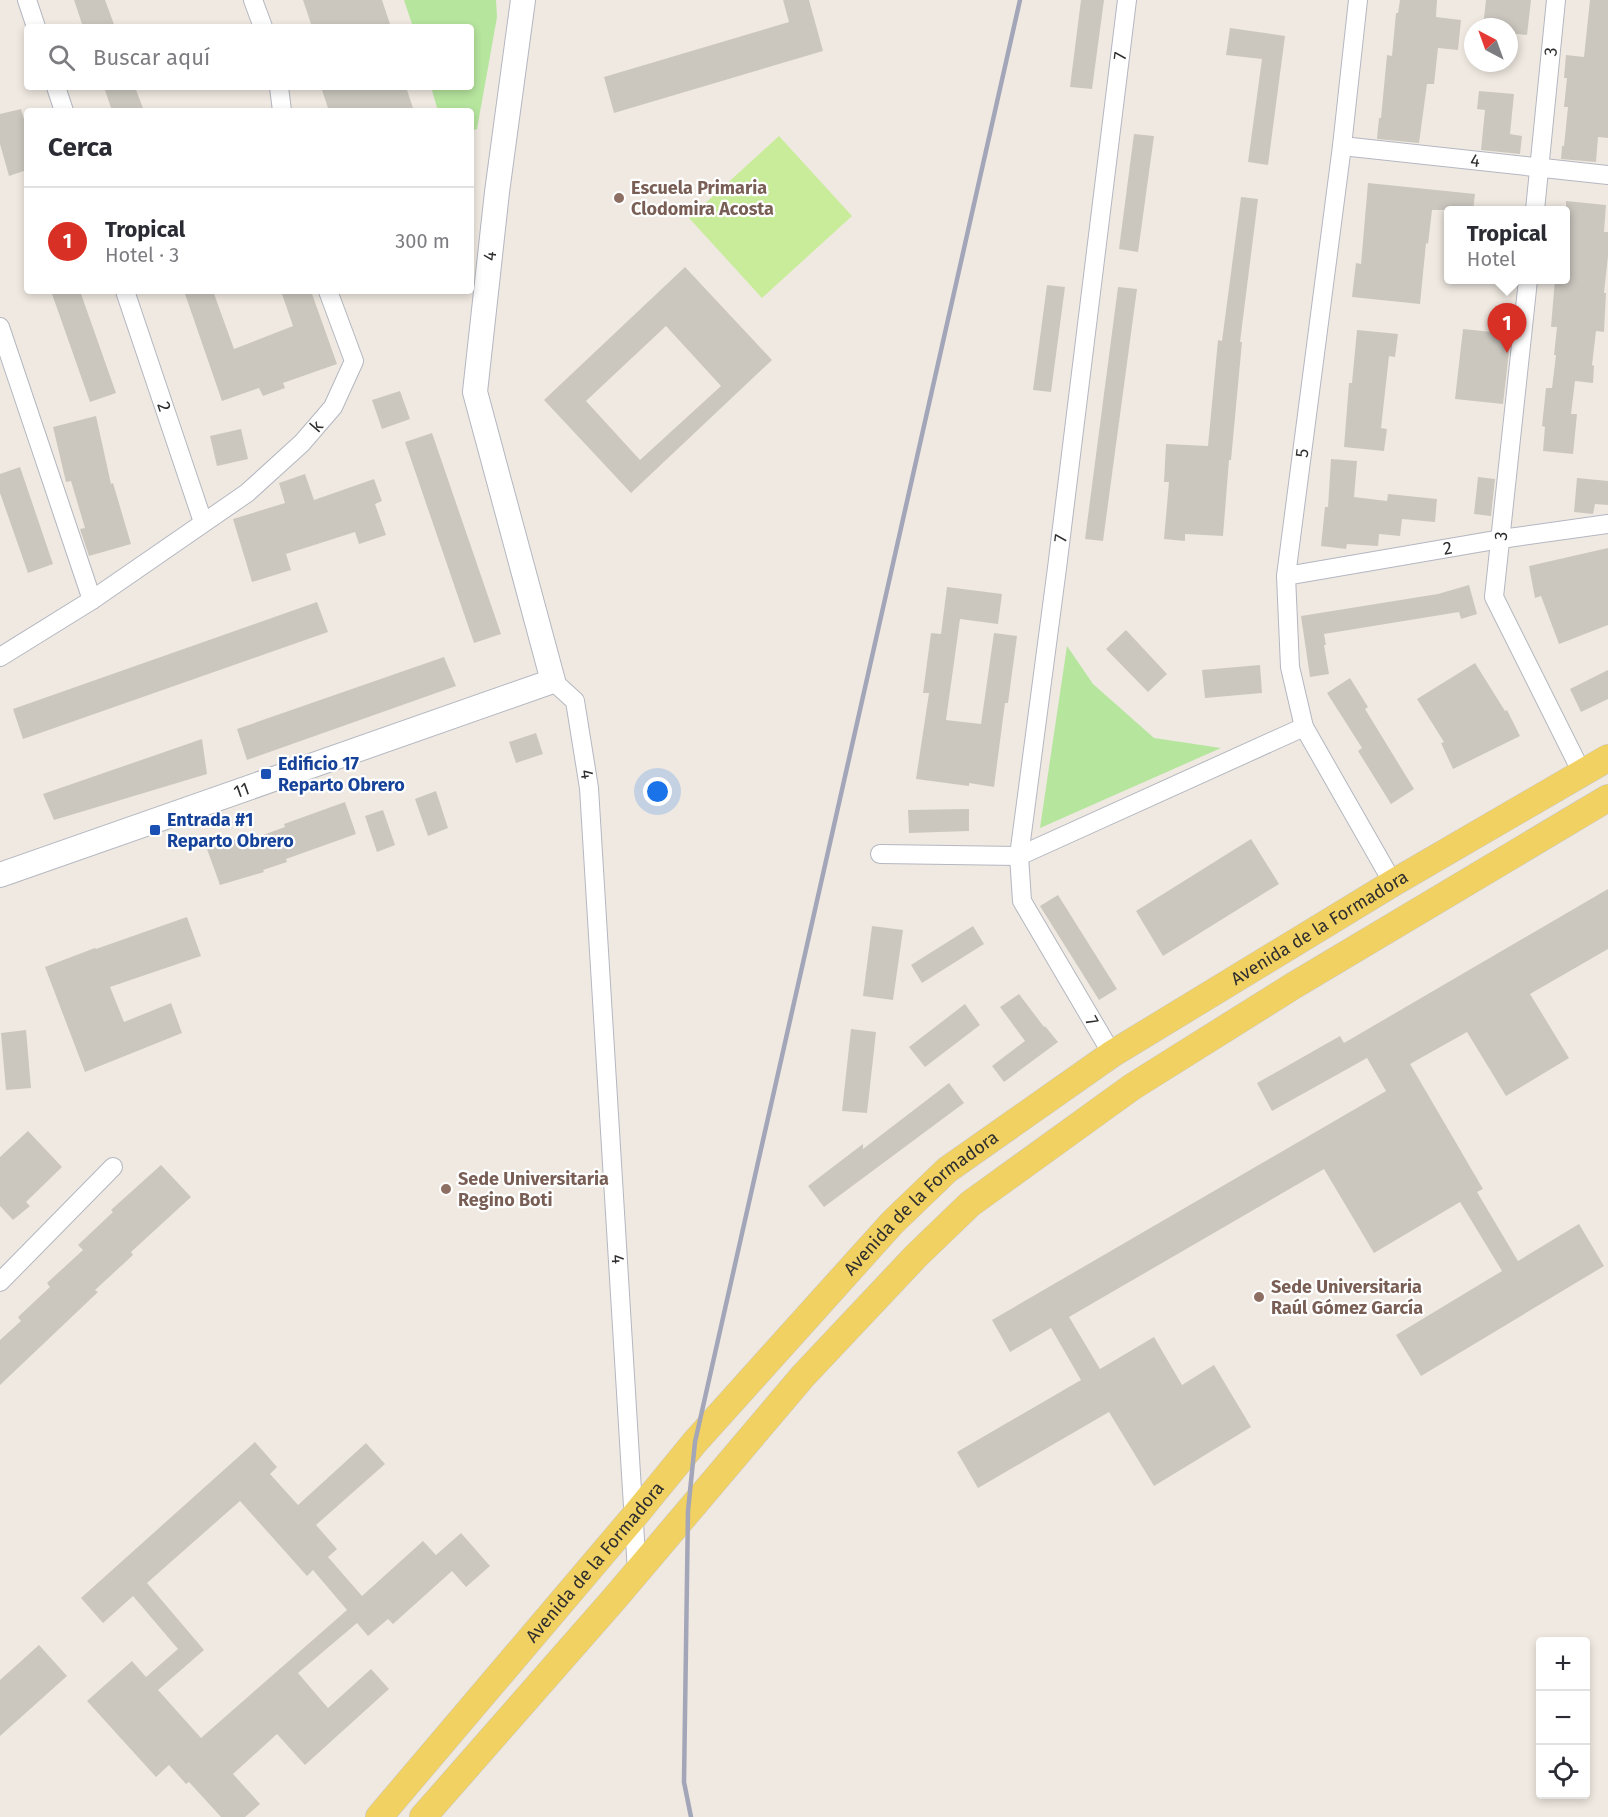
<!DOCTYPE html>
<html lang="es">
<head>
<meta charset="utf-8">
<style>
	body { margin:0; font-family:"Fira Sans",sans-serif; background:#f7f7f7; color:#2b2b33 }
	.controls { position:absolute; right:18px; bottom:18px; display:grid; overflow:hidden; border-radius:6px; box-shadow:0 3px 9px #0003 }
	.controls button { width:54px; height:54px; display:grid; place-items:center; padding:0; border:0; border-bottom:2px solid #e1e1e2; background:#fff; color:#2b2b33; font:30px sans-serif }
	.compass { position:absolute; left:1464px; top:18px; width:54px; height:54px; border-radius:50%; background:#fff; box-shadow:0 3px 9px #0003; rotate:319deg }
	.you { position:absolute; left:658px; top:792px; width:21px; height:21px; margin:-15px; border:4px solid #fff; border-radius:50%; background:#1a73e8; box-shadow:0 0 0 9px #1a73e833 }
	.badge { display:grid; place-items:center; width:39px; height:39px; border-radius:50%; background:#d93025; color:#fff; font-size:20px; font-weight:700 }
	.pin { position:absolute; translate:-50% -50px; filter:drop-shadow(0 2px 3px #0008) }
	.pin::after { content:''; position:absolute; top:32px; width:21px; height:18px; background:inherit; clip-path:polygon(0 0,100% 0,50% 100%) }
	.popup { position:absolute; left:1444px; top:206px; width:126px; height:78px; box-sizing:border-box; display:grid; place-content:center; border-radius:6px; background:#fff; filter:drop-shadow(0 2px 4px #0005); font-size:20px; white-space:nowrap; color:#7c7c81 }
	.popup b { font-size:22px; color:#2b2b33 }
	.popup::after { content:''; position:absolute; left:50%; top:100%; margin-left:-12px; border:12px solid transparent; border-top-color:#fff }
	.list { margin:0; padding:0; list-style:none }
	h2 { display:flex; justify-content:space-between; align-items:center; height:78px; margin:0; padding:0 24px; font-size:26px }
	h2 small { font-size:20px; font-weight:400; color:#7c7c81 }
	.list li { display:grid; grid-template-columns:39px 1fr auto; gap:18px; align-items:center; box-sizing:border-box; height:108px; padding:0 24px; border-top:2px solid #e1e1e2 }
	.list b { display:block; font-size:22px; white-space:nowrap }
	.list p { margin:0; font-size:20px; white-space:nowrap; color:#7c7c81 }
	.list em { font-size:20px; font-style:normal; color:#7c7c81 }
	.icon { flex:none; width:33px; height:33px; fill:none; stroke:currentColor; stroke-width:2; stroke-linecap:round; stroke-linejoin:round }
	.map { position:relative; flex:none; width:1608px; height:1817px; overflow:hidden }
	.search { position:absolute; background:#fff; box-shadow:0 3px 9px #0003; left:24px; top:24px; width:450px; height:66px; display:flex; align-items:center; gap:15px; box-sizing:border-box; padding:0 21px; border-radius:6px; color:#7c7c81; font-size:22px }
	.panel { position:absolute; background:#fff; box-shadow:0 3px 9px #0003; left:24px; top:108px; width:450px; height:186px; border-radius:6px }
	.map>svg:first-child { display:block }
	.green { fill:#b6e59e }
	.pitch { fill:#c9ec9a }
	.building { fill:#cbc7bf; fill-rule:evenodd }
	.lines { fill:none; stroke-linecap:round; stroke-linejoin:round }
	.street-casing { stroke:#b4b7c1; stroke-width:20 }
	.secondary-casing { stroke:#b4b7c1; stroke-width:26 }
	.primary-casing { stroke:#c9c9c9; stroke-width:28 }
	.street { stroke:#fff; stroke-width:18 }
	.secondary { stroke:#fff; stroke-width:24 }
	.primary { stroke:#f2d163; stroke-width:27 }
	.rail { stroke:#a3a6b8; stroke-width:4.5 }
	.education-dot { fill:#8d6e63; stroke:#fff; stroke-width:2 }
	.transit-dot { fill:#1a4fb4; stroke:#fff; stroke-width:2 }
	.labels { text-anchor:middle; stroke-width:4.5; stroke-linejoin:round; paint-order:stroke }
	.street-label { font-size:18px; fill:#2e2e2e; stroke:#fff }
	.education-label { font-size:18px; font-weight:bold; fill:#785e54; stroke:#fff; text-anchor:start }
	.transit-label { font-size:18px; font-weight:bold; fill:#164399; stroke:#fff; text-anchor:start }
</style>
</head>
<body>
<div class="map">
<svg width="1608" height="1817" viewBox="0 0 1608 1817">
	<rect width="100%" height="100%" fill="#efe9e1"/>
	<g class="green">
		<path d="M 404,0 L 496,0 L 497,17 L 477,129 L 471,131 L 471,111 L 438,111 L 431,87 L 471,87 L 471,27 L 413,27 Z"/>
		<path d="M 1067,646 L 1093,684 L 1154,738 L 1221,748 L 1040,828 Z"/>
	</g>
	<path class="pitch" d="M 779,136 L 852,216 L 762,298 L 689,218 Z"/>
	<g class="building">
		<path d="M 74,0 L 105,0 L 115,27 L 83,27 Z"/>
		<path d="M 303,0 L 382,0 L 391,27 L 312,27 Z"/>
		<path d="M 783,0 L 809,0 L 823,51 L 614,113 L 604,77 L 789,22 Z"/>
		<path d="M 1081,0 L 1104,0 L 1092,89 L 1070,87 Z"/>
		<path d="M 1400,0 L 1437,0 L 1436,17 L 1461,20 L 1458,50 L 1438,48 L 1434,84 L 1427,84 L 1419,143 L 1377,139 L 1379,118 L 1381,118 L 1387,55 L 1392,56 L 1396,13 L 1398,13 Z"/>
		<path d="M 1486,0 L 1531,0 L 1527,35 L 1509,33 L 1509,27 L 1483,27 Z"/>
		<path d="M 1590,0 L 1608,0 L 1608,138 L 1598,137 L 1596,162 L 1561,159 L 1562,146 L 1564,146 L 1568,107 L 1564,107 L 1567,78 L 1564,78 L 1566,55 L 1584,57 Z"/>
		<path d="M 1230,28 L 1285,36 L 1268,165 L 1248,162 L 1262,59 L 1226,55 Z"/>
		<path d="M 104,87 L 135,87 L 144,111 L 112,111 Z"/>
		<path d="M 321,87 L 406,87 L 414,111 L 329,111 Z"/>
		<path d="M 1479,91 L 1514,94 L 1510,134 L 1522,136 L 1520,154 L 1481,150 L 1485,110 L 1477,109 Z"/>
		<path d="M 21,109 L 27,130 L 27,170 L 9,176 L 0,144 L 0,114 Z"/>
		<path d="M 1134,134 L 1154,136 L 1138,252 L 1119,249 Z"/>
		<path d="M 1368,183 L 1475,194 L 1473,210 L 1432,210 L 1428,244 L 1426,243 L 1420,304 L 1352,297 L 1356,263 L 1361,264 Z"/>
		<path d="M 1241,197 L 1258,199 L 1240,342 L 1242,342 L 1231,460 L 1229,460 L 1223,536 L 1185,534 L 1185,541 L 1164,539 L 1169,482 L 1164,482 L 1166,444 L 1208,446 L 1218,340 L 1222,341 Z"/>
		<path d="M 1566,201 L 1606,205 L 1604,232 L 1608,232 L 1608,256 L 1604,293 L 1606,293 L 1604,332 L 1596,331 L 1592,365 L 1594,366 L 1593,383 L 1575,381 L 1571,414 L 1577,414 L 1573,454 L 1543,451 L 1545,427 L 1542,426 L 1546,388 L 1552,388 L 1556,355 L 1554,355 L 1557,327 L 1551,327 L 1555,279 L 1566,279 Z"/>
		<path d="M 685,267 L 772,360 L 631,493 L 544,400 ZM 666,326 L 721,386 L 640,460 L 586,401 Z"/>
		<path d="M 1047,285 L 1065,287 L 1051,392 L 1033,390 Z"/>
		<path d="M 1118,287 L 1137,289 L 1103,541 L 1085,539 Z"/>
		<path d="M 51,291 L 80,291 L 116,393 L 90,402 Z"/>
		<path d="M 184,291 L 213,291 L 234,349 L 293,326 L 281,291 L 311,291 L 337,364 L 283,383 L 285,388 L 263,396 L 259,388 L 222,401 Z"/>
		<path d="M 1463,329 L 1511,334 L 1503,404 L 1455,399 Z"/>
		<path d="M 1357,330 L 1398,334 L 1395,357 L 1389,356 L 1381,428 L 1387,429 L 1384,451 L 1344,447 L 1349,383 L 1352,383 Z"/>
		<path d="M 400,391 L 410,419 L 382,429 L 372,400 Z"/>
		<path d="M 96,416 L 111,484 L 113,483 L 131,544 L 89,556 L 80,529 L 85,528 L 71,481 L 66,482 L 53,427 Z"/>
		<path d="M 241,429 L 248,459 L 217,466 L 210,436 Z"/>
		<path d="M 432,433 L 501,634 L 474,643 L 405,442 Z"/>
		<path d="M 1331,459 L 1357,461 L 1354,497 L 1387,501 L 1388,494 L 1437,499 L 1435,522 L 1402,519 L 1400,536 L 1379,534 L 1378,546 L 1347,544 L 1346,549 L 1321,546 L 1325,507 L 1328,507 Z"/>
		<path d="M 20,467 L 53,564 L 28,573 L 0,493 L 0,474 Z"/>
		<path d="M 305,474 L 314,500 L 374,479 L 382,501 L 375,504 L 386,535 L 359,544 L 355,532 L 286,554 L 291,570 L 252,582 L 233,519 L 285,503 L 279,483 Z"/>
		<path d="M 1478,477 L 1495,479 L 1491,516 L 1474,514 Z"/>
		<path d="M 1577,478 L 1608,481 L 1608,505 L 1595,504 L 1593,514 L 1574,512 Z"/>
		<path d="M 1608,548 L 1608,625 L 1559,644 L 1541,596 L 1535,598 L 1529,566 Z"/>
		<path d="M 1469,585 L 1477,614 L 1461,619 L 1459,612 L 1324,634 L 1326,645 L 1324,645 L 1329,674 L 1310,677 L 1301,616 L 1438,594 Z"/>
		<path d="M 947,587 L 1002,594 L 998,624 L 960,619 L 946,720 L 981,724 L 994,633 L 1017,636 L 1008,703 L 1005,703 L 994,787 L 969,783 L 969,786 L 916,779 L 929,693 L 923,693 L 931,633 L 941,634 Z"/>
		<path d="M 317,602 L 328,632 L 23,739 L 13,709 Z"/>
		<path d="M 1126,630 L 1167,674 L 1148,692 L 1106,649 Z"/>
		<path d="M 444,657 L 456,686 L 247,760 L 237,729 Z"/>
		<path d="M 1475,663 L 1505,711 L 1507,710 L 1520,736 L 1453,769 L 1441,743 L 1444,742 L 1417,699 Z"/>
		<path d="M 1260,665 L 1262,693 L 1205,698 L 1202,670 Z"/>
		<path d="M 1608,670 L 1608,699 L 1581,712 L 1570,689 Z"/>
		<path d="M 1350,678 L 1368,707 L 1365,709 L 1414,789 L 1391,804 L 1358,751 L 1362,748 L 1327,693 Z"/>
		<path d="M 536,733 L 543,754 L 516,763 L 509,742 Z"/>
		<path d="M 202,739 L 207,774 L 54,820 L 43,794 Z"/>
		<path d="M 436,791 L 448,828 L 428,836 L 415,799 Z"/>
		<path d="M 345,802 L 356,834 L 286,859 L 287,862 L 263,870 L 264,872 L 220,885 L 207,849 L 251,834 L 252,839 L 285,827 L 284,824 Z"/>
		<path d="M 969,809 L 969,831 L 909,833 L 908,810 Z"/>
		<path d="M 383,810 L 395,845 L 377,852 L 365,816 Z"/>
		<path d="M 1251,839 L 1279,884 L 1163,956 L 1136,911 Z"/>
		<path d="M 1608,889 L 1608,949 L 1530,994 L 1569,1058 L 1506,1096 L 1467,1032 L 1410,1064 L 1483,1189 L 1477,1192 L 1518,1261 L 1579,1224 L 1604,1266 L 1421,1376 L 1396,1335 L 1502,1271 L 1460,1202 L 1374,1253 L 1324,1169 L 1069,1317 L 1100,1369 L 1154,1337 L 1182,1385 L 1214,1365 L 1251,1427 L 1154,1486 L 1109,1412 L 978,1488 L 957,1452 L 1081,1380 L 1051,1328 L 1010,1352 L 992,1320 L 1386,1091 L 1367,1058 L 1272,1111 L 1257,1083 L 1340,1036 L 1344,1043 Z"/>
		<path d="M 1058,895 L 1117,989 L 1099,1000 L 1040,906 Z"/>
		<path d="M 187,917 L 201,956 L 110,987 L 124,1022 L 171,1003 L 182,1033 L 85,1072 L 45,967 L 95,948 L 96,949 Z"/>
		<path d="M 872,926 L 903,930 L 893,1000 L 863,996 Z"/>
		<path d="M 973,926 L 984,944 L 922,983 L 911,965 Z"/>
		<path d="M 1019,994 L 1044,1027 L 1045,1026 L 1058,1042 L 1004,1082 L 992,1066 L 1025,1041 L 1000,1007 Z"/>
		<path d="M 965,1004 L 980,1025 L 925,1067 L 909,1047 Z"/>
		<path d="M 851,1029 L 876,1032 L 867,1113 L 842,1111 Z"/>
		<path d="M 26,1030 L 31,1088 L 6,1090 L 1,1033 Z"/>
		<path d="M 949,1083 L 964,1103 L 824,1207 L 808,1186 L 863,1144 L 863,1149 Z"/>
		<path d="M 28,1131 L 62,1167 L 26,1202 L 30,1206 L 13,1220 L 0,1206 L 0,1157 Z"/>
		<path d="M 161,1165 L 191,1197 L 131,1252 L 133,1255 L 95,1290 L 98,1292 L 0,1385 L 0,1340 L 21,1321 L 18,1317 L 50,1287 L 47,1283 L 83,1250 L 78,1245 L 113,1212 L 111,1210 Z"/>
		<path d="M 255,1442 L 277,1467 L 270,1474 L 298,1505 L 366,1443 L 385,1464 L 316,1525 L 337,1549 L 328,1557 L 362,1596 L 423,1541 L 436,1555 L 461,1533 L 490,1566 L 466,1587 L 452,1571 L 393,1624 L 388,1619 L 368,1636 L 357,1623 L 298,1673 L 328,1708 L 371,1669 L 389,1689 L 305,1765 L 277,1734 L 233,1774 L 260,1804 L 245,1817 L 221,1817 L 189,1782 L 186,1784 L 169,1765 L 156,1777 L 87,1701 L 132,1661 L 146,1677 L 178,1649 L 133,1596 L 103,1623 L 81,1598 ZM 240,1501 L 307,1576 L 313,1570 L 347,1610 L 201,1738 L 158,1690 L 204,1650 L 147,1583 Z"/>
		<path d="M 39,1645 L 67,1676 L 0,1736 L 0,1680 Z"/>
	</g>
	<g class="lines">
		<g class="street-casing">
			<g id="street">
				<path d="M 27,0 L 36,27"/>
				<path d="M 253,0 L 263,27"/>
				<path d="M 1358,0 L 1342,146 L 1286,576 L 1290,667 L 1304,727 L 1393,883"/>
				<path d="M 56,87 L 64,111"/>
				<path d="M 279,87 L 282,111"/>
				<path id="s1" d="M 1342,146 L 1608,175"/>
				<path id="s2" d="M 1535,210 L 1556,0"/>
				<path d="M 1528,280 L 1494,597 L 1582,773"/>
				<path id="s3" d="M 125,291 L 203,522"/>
				<path d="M 0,327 L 92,600"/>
				<path id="s4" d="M 1286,576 L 1501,539 L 1608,524"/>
				<path id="s5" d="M 0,657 L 92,600 L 247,493 L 302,443 L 333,407 L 354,361 L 328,291"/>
				<path id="s6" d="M 553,681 L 575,701 L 589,788 L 637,1572"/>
				<path d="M 880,854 L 1019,856 L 1304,727"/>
				<path id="s7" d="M 1112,1054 L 1022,901 L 1019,856 L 1057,568 L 1127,0"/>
				<path d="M 0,1282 L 113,1167"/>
			</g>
		</g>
		<g class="secondary-casing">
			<g id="secondary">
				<path id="s8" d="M 0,875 L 553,681 L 475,392 L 497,192 L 523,0"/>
			</g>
		</g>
		<g class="primary-casing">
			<g id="primary">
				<path id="s9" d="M 379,1817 L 632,1519 L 695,1442 L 892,1223 L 947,1170 L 1112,1054 L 1393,883 L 1608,758"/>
				<path d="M 423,1817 L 615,1598 L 803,1376 L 916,1256 L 970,1204 L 1132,1087 L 1293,986 L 1608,798"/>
			</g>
		</g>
		<use href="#street" class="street"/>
		<use href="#secondary" class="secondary"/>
		<use href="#primary" class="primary"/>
		<path class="rail" d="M 691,1817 L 684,1782 L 688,1511 L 695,1442 L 1020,0"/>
	</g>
	<g class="education-dot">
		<circle cx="619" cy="198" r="6"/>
		<circle cx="446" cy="1189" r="6"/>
		<circle cx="1259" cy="1297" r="6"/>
	</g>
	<g class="transit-dot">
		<rect x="260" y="768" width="12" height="12" rx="3"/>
		<rect x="149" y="824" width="12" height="12" rx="3"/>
	</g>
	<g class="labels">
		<g class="street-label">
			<text dy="6" stroke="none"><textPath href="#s2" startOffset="159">3</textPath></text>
			<text dy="6" stroke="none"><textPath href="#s7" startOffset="1029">7</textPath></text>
			<text dy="6" stroke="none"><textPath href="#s1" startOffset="134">4</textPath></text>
			<text dy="6" stroke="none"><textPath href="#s8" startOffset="1022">4</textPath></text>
			<text dy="6" stroke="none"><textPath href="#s3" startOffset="122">2</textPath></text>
			<text dy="6" stroke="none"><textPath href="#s5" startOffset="393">k</textPath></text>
			<text transform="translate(1302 453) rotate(-83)" y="6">5</text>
			<text transform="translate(1501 536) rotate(-84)" y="6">3</text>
			<text dy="6" stroke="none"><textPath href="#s7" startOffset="543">7</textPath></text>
			<text dy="6" stroke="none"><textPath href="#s4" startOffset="164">2</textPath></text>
			<text dy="6" stroke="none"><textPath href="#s6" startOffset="104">4</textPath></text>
			<text dy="6" stroke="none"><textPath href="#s8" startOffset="256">11</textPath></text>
			<text dy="6" stroke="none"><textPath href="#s9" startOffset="1306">Avenida de la Formadora</textPath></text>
			<text transform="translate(1092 1021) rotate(60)" y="6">7</text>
			<text dy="6" stroke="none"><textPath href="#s9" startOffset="820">Avenida de la Formadora</textPath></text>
			<text dy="6" stroke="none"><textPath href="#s6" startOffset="590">4</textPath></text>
			<text dy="6" stroke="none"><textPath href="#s9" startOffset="334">Avenida de la Formadora</textPath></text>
		</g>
		<g class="education-label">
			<text x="631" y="194">Escuela Primaria<tspan x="631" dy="21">Clodomira Acosta</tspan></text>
			<text x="458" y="1185">Sede Universitaria<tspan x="458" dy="21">Regino Boti</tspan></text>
			<text x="1271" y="1293">Sede Universitaria<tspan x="1271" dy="21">Raúl Gómez García</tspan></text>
		</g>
		<g class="transit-label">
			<text x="278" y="770">Edificio 17<tspan x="278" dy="21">Reparto Obrero</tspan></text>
			<text x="167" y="826">Entrada #1<tspan x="167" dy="21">Reparto Obrero</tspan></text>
		</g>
	</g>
</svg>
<div class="controls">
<button>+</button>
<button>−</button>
<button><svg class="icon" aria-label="locate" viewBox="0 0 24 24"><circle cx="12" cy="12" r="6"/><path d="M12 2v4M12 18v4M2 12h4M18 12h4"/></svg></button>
</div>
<svg class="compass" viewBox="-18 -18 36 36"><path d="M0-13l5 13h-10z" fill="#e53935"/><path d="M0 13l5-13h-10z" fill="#7c7c81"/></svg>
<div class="you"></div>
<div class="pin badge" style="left:1507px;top:353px">1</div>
<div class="popup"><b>Tropical</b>Hotel</div>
<div class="search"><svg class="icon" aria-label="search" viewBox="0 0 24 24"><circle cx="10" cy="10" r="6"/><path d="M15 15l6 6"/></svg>Buscar aquí</div>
<section class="panel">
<h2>Cerca<small></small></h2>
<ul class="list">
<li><span class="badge">1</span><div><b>Tropical</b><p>Hotel · 3</p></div><em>300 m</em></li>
</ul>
</section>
</div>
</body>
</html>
